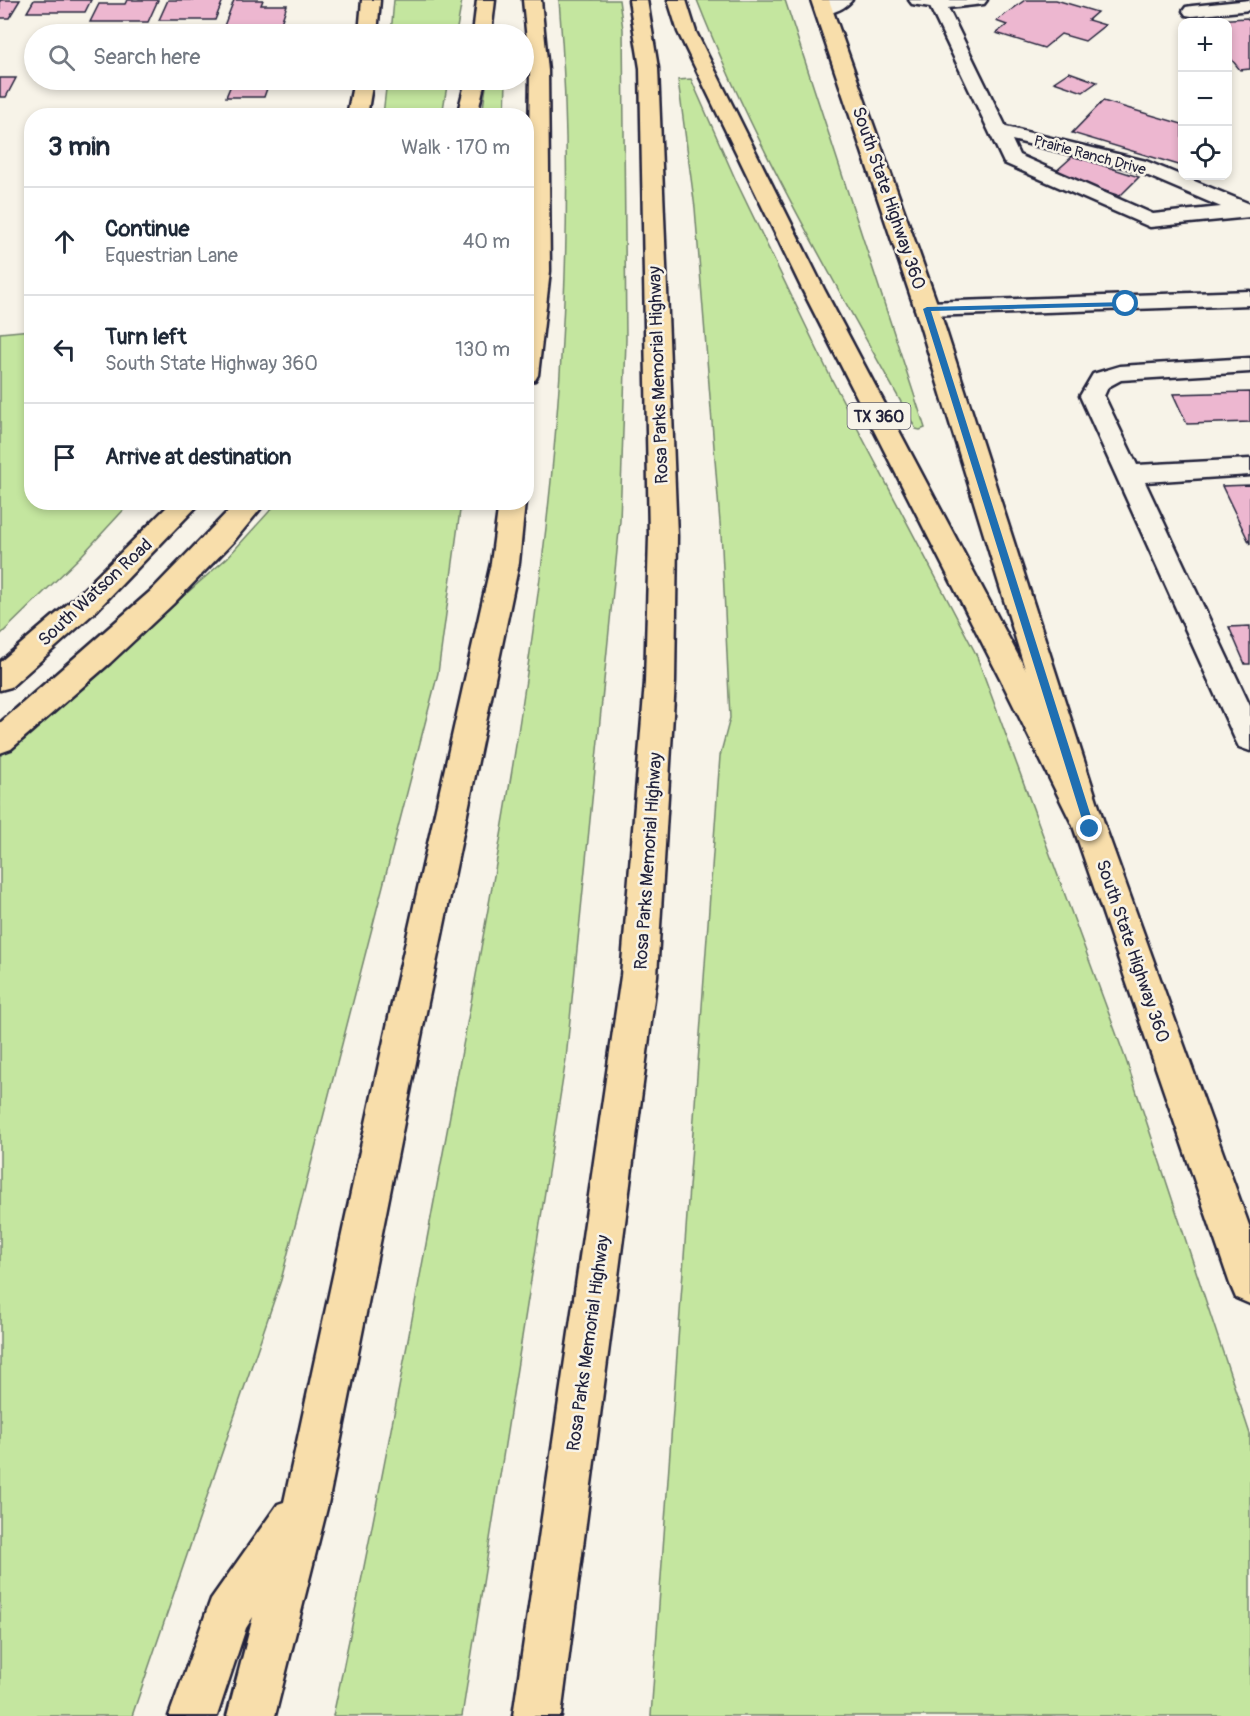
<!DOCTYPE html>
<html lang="en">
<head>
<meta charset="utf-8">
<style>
	body { margin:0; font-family:Pangolin,sans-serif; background:#f2f2f3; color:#1f2937 }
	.controls { position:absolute; right:18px; top:18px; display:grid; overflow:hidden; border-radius:12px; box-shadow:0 3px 9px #0003 }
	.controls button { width:54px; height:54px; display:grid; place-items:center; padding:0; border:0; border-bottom:2px solid #e0e1e3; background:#fff; color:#1f2937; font:30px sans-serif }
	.stop { position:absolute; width:18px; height:18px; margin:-14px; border:4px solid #1f6fb2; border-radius:50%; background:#fff }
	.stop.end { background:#1f6fb2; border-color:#fff; box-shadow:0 2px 6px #0008 }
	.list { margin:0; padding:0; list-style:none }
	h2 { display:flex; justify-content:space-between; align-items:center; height:78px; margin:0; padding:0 24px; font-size:26px }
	h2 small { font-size:20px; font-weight:400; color:#747a83 }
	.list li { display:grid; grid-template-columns:39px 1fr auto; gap:18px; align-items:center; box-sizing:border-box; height:108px; padding:0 24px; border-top:2px solid #e0e1e3 }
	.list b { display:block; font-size:22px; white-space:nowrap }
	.list p { margin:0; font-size:20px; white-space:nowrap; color:#747a83 }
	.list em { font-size:20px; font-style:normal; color:#747a83 }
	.icon { flex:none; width:33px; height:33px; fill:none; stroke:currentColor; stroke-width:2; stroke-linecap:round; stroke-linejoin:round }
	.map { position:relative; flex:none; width:1250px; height:1716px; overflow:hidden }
	.search { position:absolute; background:#fff; box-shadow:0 3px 9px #0003; left:24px; top:24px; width:510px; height:66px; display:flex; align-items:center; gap:15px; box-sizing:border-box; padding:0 21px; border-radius:33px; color:#747a83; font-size:22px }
	.panel { position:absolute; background:#fff; box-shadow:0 3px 9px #0003; left:24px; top:108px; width:510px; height:402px; border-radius:24px }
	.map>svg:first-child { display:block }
	.green { fill:#c4e69f; stroke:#73846d; stroke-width:1.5 }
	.building { fill:#edb7d0; stroke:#22223b; stroke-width:1.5 }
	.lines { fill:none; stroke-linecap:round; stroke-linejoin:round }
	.minor-casing { stroke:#22223b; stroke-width:5 }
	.major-casing { stroke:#22223b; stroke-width:5 }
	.highway-casing { stroke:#22223b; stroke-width:5 }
	.minor { fill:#f7f3e8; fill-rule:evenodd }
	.major { fill:#f8deab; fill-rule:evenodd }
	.highway { fill:#f8deab; fill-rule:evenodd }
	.route { fill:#1f6fb2 }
	.labels { text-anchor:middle; stroke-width:5; stroke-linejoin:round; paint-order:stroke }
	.far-street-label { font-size:15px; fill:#22223b; stroke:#f7f3e8 }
	.shield { fill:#f7f3e8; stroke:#62616f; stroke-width:1.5 }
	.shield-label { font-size:16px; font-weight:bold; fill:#22223b }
	.street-label { font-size:18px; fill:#22223b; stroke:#f7f3e8 }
</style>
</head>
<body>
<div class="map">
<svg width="1250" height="1716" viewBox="0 0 1250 1716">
	<rect width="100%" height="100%" fill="#f7f3e8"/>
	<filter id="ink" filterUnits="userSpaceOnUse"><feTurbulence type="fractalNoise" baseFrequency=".0167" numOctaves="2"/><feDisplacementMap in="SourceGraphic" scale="12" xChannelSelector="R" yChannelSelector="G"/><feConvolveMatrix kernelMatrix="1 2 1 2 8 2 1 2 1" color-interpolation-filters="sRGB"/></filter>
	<g filter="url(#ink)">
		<g class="green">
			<path d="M 394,0 L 462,0 L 456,34 L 391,34 Z"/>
			<path d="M 559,0 L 619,0 L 623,29 L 626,339 L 620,521 L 566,1059 L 462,1716 L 333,1716 C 380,1497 420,1276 461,1056 C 526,709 589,355 559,0 Z"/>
			<path d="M 697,0 L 785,0 L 925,428 L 920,430 L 916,429 C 838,288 756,150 697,0 Z"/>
			<path d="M 691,79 L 737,183 L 831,378 L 976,654 L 1126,1060 L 1250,1434 L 1250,1716 L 651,1716 L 720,756 L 730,718 L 722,548 L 695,208 L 678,80 Z"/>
			<path d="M 387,80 L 448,80 L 442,115 L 383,115 Z"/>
			<path d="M 487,80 L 506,80 L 505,115 L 482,115 Z"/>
			<path d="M 31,330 L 32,502 L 130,503 L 82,555 L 0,635 L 0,333 Z"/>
			<path d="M 277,503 L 461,503 L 438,673 L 281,1280 L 132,1716 L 0,1716 L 0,756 L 227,558 Z"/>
		</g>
		<g class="building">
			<path d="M 0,0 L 20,0 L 9,18 L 0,18 Z"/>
			<path d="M 34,0 L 91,0 L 85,12 L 27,12 Z"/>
			<path d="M 127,0 L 158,0 L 148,22 L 90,22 L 99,4 L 125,4 Z"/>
			<path d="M 168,0 L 223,0 L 215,20 L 159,20 Z"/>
			<path d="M 234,0 L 263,0 L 261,5 L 287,5 L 280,26 L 224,26 Z"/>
			<path d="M 1025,0 L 1056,0 L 1097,12 L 1088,20 L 1105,25 L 1085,41 L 1061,34 L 1044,48 L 996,33 L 1007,25 L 996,21 Z"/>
			<path d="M 1247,18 L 1250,21 L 1250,69 L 1240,70 L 1228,55 L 1228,22 L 1198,21 Z"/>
			<path d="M 1069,72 L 1097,82 L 1083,92 L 1054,82 Z"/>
			<path d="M 0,78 L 16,78 L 6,97 L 0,97 Z"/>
			<path d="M 233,80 L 270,80 L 264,97 L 226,97 Z"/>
			<path d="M 1103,101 L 1182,124 L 1182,166 L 1072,133 Z"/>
			<path d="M 1073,156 L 1139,177 L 1120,196 L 1053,174 Z"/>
			<path d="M 1250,392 L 1250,422 L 1187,424 L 1173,394 Z"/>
			<path d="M 1250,485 L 1250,544 L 1222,486 Z"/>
			<path d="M 1250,626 L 1250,664 L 1245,664 L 1229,627 Z"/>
		</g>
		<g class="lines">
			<g class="minor-casing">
				<g id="minor">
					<path d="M 829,0 L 852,0 C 845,9 829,16 818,13 L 815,9 Z"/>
					<path d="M 909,0 L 987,0 L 984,4 L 948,8 L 1006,127 L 1146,161 L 1250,204 L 1250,217 L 1150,227 L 1004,163 L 930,7 L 912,4 ZM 1012,140 L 1132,169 L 1221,207 L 1153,214 L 1019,155 Z"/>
					<path d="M 1250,0 L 1250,10 L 1192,16 L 1186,15 L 1183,11 L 1186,7 L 1192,6 Z"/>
					<path d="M 1250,291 L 1250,305 L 927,316 L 919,314 L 915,309 L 919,304 L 927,302 Z"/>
					<path d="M 1250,358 L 1250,372 L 1121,380 L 1108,387 L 1104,396 L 1137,465 L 1250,459 L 1250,475 L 1145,482 L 1250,706 L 1250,751 L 1239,747 L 1235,739 L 1080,396 L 1093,374 L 1120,366 Z"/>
				</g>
			</g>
			<g class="major-casing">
				<g id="major">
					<path d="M 362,0 L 380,0 L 377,34 L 359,34 Z"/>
					<path d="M 811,0 L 829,0 L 939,309 L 1106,829 L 1250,1228 L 1250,1304 L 1236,1298 L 1230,1284 L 1074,829 L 915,309 Z"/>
					<path d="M 354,80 L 373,80 L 367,116 L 347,116 Z"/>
					<path d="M 172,502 L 201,502 L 96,611 L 11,687 L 0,690 L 0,662 L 76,597 Z"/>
				</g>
			</g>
			<g class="highway-casing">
				<g id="highway">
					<path d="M 477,0 L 495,0 L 491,34 L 473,34 Z"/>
					<path d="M 523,0 L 541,0 L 548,71 L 550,271 L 538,375 L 535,380 L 526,382 L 530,71 Z"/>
					<path d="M 629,0 L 647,0 L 658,68 L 677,536 L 675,682 L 657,976 L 561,1716 L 513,1716 L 621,976 L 645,682 L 649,536 L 640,68 Z"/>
					<path d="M 668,0 L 686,0 L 696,32 L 825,291 L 1030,678 L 1106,829 L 1101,838 L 1090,842 L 1079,838 L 1000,678 L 803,291 L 678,32 Z"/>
					<path d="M 466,80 L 485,80 L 477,116 L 457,116 Z"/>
					<path d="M 237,502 L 266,502 L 234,541 L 173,604 L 110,663 L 11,749 L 0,753 L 0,723 L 153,589 Z"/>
					<path d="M 499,502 L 525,502 L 519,563 L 425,1017 L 328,1504 L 275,1716 L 227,1716 L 253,1617 L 246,1628 L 217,1716 L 169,1716 L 211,1599 L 278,1504 L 284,1502 L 389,1017 L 491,563 Z"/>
				</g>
			</g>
			<use href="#minor" class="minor"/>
			<use href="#major" class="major"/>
			<use href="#highway" class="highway"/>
		</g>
	</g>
	<path class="route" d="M 1126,302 L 1129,306 L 931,311 L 1095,829 L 1090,833 L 1085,829 L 923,309 L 927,307 Z"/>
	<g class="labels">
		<g class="far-street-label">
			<text transform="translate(1090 155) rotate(15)" y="5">Prairie Ranch Drive</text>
		</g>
		<rect class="shield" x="847.5" y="403" width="63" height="26" rx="4.5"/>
		<g class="shield-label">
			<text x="879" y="422">TX 360</text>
		</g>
		<g class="street-label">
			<text transform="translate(889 198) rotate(71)" y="6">South State Highway 360</text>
			<text transform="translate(658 375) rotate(-92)" y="6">Rosa Parks Memorial Highway</text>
			<text transform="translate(95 592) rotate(-43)" y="6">South Watson Road</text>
			<text transform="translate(648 861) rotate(-86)" y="6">Rosa Parks Memorial Highway</text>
			<text transform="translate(1133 951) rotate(71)" y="6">South State Highway 360</text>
			<text transform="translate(588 1343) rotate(-82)" y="6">Rosa Parks Memorial Highway</text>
		</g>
	</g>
</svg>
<div class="controls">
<button>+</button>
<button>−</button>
<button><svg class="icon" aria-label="locate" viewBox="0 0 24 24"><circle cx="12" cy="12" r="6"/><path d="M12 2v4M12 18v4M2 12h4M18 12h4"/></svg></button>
</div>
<div class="stop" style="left:1126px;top:304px"></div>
<div class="stop end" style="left:1090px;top:829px"></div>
<div class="search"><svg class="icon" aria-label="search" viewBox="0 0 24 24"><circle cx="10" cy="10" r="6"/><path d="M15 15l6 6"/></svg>Search here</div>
<section class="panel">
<h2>3 min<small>Walk · 170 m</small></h2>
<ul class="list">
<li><svg class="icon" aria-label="ahead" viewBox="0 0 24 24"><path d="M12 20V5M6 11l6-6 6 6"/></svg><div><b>Continue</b><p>Equestrian Lane</p></div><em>40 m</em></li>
<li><svg class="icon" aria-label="left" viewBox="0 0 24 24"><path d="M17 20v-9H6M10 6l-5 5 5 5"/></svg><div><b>Turn left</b><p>South State Highway 360</p></div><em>130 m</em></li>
<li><svg class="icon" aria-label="arrive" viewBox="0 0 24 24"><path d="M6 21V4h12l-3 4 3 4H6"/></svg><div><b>Arrive at destination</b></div></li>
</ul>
</section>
</div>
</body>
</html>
